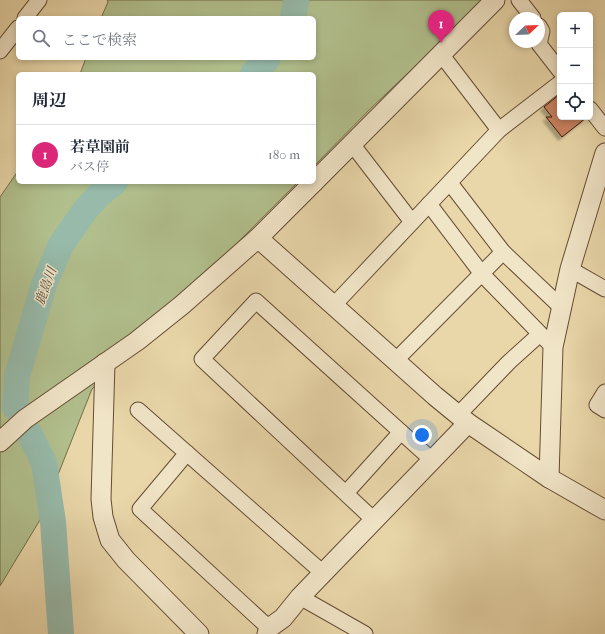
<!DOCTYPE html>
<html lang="ja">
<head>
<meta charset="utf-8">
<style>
	body { margin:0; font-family:"IM FELL French Canon","Noto Serif JP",serif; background:#f6f6f7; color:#1f2937 }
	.controls { position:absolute; right:12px; top:12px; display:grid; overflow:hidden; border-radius:6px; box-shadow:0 2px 6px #0003 }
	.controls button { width:36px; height:36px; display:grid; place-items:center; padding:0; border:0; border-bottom:1px solid #e0e1e3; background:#fff; color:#1f2937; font:20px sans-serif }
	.compass { position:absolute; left:509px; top:12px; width:36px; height:36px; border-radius:50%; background:#fff; box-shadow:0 2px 6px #0003; rotate:67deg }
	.you { position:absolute; left:422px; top:435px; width:14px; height:14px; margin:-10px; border:3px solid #fff; border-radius:50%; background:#1a73e8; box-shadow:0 0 0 6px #1a73e833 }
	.badge { display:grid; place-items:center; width:26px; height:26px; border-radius:50%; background:#db2777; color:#fff; font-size:13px; font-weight:700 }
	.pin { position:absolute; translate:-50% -33px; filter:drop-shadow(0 1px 2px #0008) }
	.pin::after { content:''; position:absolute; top:21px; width:14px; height:12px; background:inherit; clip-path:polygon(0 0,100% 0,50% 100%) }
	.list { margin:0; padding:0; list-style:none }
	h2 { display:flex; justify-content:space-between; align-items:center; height:52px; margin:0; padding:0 16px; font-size:17px }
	h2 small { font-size:13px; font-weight:400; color:#747a83 }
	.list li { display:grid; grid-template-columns:26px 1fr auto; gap:12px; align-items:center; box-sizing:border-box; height:60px; padding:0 16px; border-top:1px solid #e0e1e3 }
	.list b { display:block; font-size:15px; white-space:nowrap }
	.list p { margin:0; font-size:13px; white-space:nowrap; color:#747a83 }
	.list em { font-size:13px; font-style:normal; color:#747a83 }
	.icon { flex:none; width:22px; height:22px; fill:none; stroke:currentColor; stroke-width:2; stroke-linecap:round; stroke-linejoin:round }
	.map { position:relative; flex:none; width:605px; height:634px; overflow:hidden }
	.search { position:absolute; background:#fff; box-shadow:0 2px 6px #0003; left:16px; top:16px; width:300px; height:44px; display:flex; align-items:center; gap:10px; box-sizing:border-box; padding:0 14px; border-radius:6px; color:#747a83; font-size:15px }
	.panel { position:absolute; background:#fff; box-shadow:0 2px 6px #0003; left:16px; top:72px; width:300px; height:112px; border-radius:6px }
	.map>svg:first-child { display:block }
	.green { fill:#b1bf8d; stroke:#756e4c }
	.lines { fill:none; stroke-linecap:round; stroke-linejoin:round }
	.river { stroke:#97baaa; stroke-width:26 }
	.building { fill:#c9815e; stroke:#391d0b; filter:url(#shadow) }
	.minor-casing { stroke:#654c33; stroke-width:17 }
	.tertiary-casing { stroke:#654c33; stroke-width:21 }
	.minor { stroke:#f1e5c8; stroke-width:15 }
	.tertiary { stroke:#f1e5c8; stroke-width:19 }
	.labels { text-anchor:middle; stroke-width:3; stroke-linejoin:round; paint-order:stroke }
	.water-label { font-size:13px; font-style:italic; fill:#554c3b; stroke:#f1e5c8 }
</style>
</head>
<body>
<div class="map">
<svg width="605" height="634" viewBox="0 0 605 634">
	<defs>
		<filter id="shadow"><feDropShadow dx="-3.5" dy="3.5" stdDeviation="1" flood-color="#0004"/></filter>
	</defs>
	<rect width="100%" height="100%" fill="#e9d7aa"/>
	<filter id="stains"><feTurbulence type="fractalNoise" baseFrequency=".005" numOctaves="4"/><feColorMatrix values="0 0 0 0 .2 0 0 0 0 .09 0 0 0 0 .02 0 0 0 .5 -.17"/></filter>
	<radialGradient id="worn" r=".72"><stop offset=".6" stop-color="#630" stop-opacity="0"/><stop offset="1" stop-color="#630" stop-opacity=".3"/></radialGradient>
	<g class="green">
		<path d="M 107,0 L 485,0 L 369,110 L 314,166 L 314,74 L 80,74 L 86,58 L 314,58 L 314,18 L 101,18 L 108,2 Z"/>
		<path d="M 18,171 L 18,182 L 298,182 L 92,389 L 40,520 L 0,586 L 0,197 Z"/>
	</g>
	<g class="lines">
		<g class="river">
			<path d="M 293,18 L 296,0"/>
			<path d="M 253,74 L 268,58"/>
			<path d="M 17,409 L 15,407 L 17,376 L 44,284 L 61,245 L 86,209 L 99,195 L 115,182"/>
			<path d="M 29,433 L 44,463 L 53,522 L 61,634"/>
		</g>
	</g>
	<path class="building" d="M 560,94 L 560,117 L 586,118 L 562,137 L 546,117 L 552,117 L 544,107 Z"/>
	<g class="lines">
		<g class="minor-casing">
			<g id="minor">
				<path d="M 519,0 L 533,18"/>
				<path d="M 25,18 L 39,0"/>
				<path d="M 539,26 L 542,31 L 539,44 L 560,71"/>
				<path d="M 0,51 L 18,28"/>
				<path d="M 441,54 L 499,130"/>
				<path d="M 590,109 L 605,128"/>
				<path d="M 352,144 L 412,222"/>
				<path d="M 450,183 L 503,252 L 561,307"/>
				<path d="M 429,204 L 482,274 L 553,347"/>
				<path d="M 570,269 L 605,289"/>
				<path d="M 333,306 L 499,130 L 560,83"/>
				<path d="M 395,361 L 503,252"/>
				<path d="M 605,392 L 597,405 L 605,410"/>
				<path d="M 138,410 L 323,573"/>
				<path d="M 458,415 L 509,362 L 540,334"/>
				<path d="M 187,453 L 140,509 L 269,628"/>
				<path d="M 346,493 L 401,432"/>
				<path d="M 374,520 L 202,359 L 256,301 L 432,460"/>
				<path d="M 300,597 L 365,634"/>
			</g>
		</g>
		<g class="tertiary-casing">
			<g id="tertiary">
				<path d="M 314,182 L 495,0"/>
				<path d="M 258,238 L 435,396 L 468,423 L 549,478 L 605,510"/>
				<path d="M 105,363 L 101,499 L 103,517 L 110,540 L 126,560 L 199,634"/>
				<path d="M 0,442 L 25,419 L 137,341 L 182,305 L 258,238 L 314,182"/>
				<path d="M 549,478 L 553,347 L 570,269 L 605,153"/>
				<path d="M 267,634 L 269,628 L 283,618 L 300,597 L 468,423"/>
			</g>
		</g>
		<use href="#minor" class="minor"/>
		<use href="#tertiary" class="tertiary"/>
	</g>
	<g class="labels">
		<g class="water-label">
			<text transform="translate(45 286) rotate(-70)" y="5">鹿島川</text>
		</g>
	</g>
	<rect width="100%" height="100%" filter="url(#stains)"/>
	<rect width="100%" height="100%" fill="url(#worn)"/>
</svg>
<div class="controls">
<button>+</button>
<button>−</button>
<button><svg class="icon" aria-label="locate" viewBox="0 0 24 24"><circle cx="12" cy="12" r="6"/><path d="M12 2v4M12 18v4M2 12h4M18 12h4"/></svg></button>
</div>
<svg class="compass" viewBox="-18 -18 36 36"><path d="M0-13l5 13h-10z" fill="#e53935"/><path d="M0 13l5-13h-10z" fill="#747a83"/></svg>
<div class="you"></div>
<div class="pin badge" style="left:441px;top:43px">1</div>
<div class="search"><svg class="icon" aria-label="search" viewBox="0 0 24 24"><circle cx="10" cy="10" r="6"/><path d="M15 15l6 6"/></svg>ここで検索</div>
<section class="panel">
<h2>周辺<small></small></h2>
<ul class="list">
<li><span class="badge">1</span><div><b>若草園前</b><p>バス停</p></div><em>180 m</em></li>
</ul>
</section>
</div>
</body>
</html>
